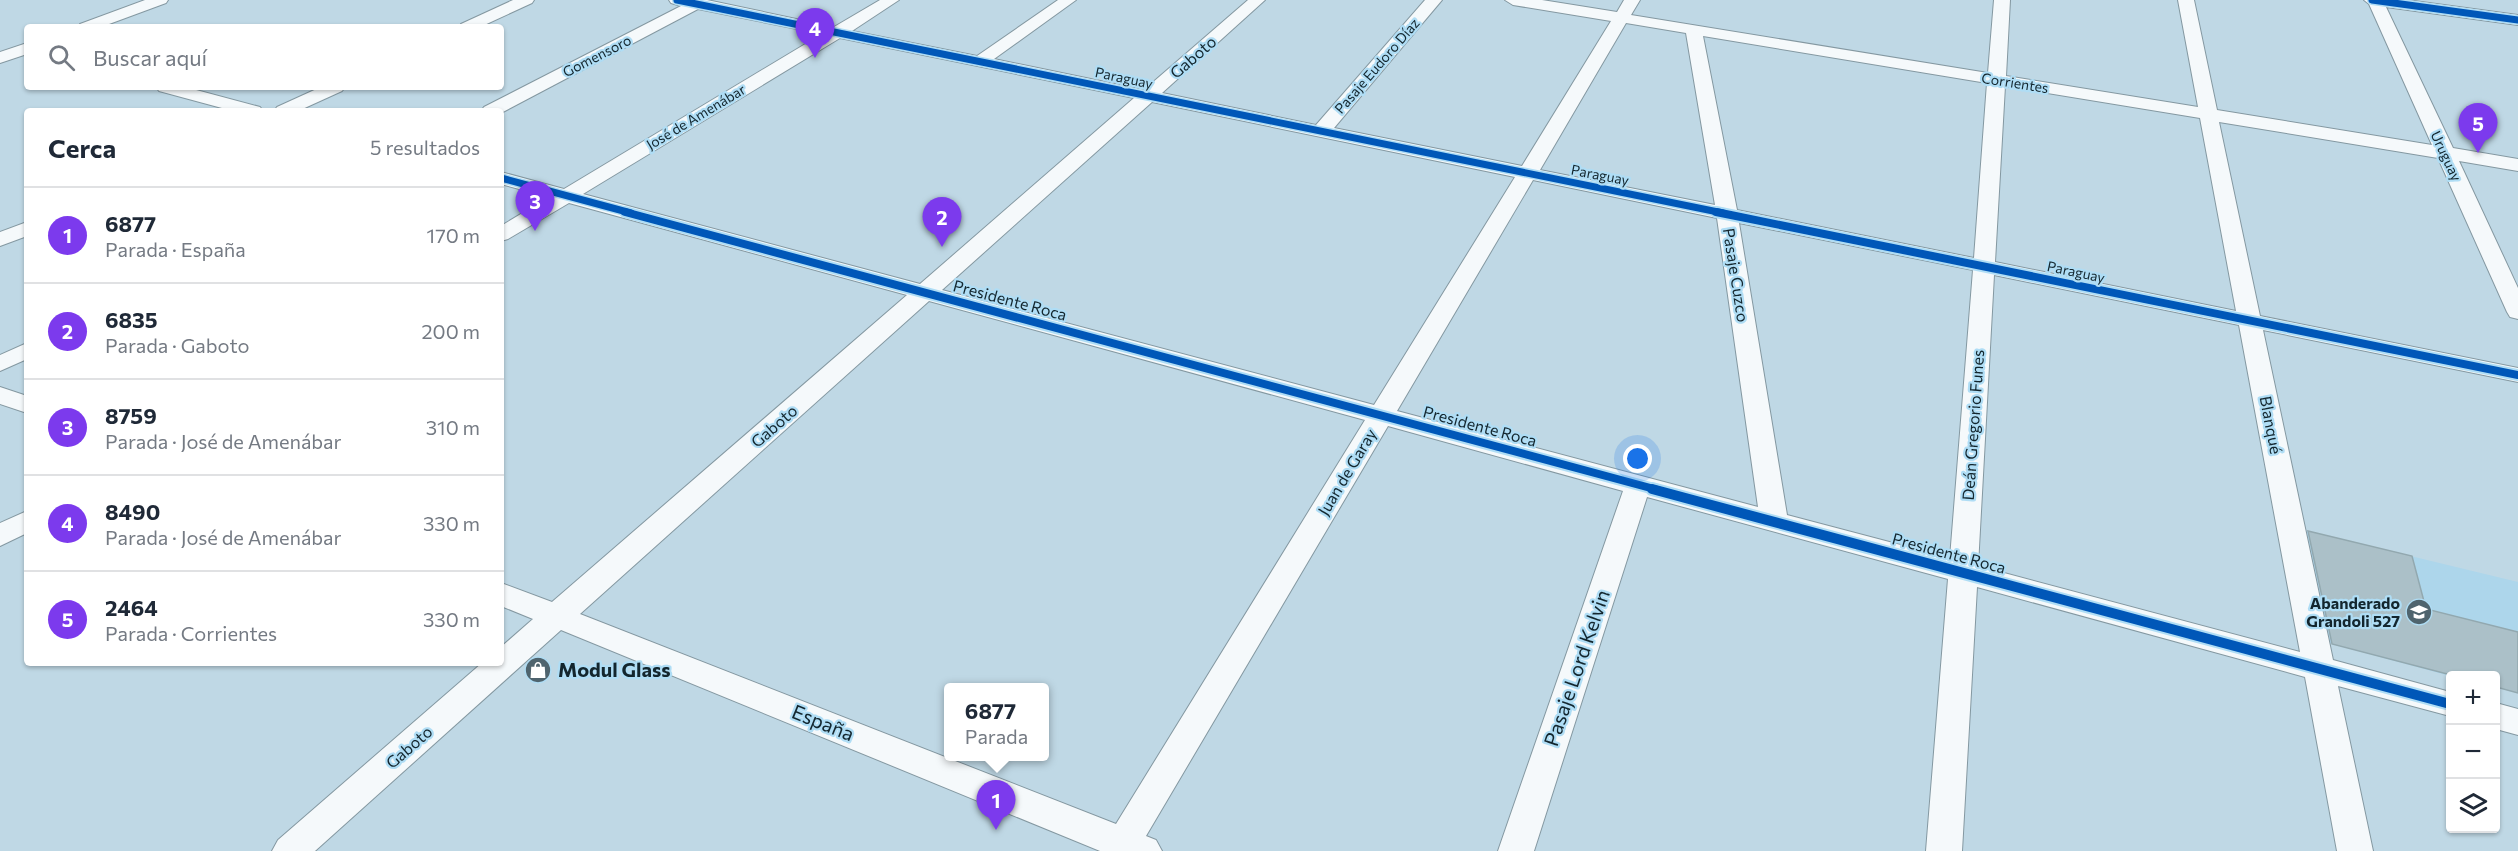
<!DOCTYPE html>
<html lang="es">
<head>
<meta charset="utf-8">
<style>
	body { margin:0; font-family:Commissioner,sans-serif; background:#f6f6f7; color:#1f2937 }
	.controls { position:absolute; right:18px; bottom:18px; display:grid; overflow:hidden; border-radius:6px; box-shadow:0 2px 4px #0004 }
	.controls button { width:54px; height:54px; display:grid; place-items:center; padding:0; border:0; border-bottom:2px solid #e0e1e3; background:#fff; color:#1f2937; font:30px sans-serif }
	.you { position:absolute; left:1638px; top:459px; width:21px; height:21px; margin:-15px; border:4px solid #fff; border-radius:50%; background:#1a73e8; box-shadow:0 0 0 9px #1a73e833 }
	.badge { display:grid; place-items:center; width:39px; height:39px; border-radius:50%; background:#7c3aed; color:#fff; font-size:20px; font-weight:700 }
	.pin { position:absolute; translate:-50% -50px; filter:drop-shadow(0 2px 3px #0008) }
	.pin::after { content:''; position:absolute; top:32px; width:21px; height:18px; background:inherit; clip-path:polygon(0 0,100% 0,50% 100%) }
	.popup { position:absolute; left:944px; top:683px; width:105px; height:78px; box-sizing:border-box; display:grid; place-content:center; border-radius:6px; background:#fff; filter:drop-shadow(0 2px 4px #0005); font-size:20px; white-space:nowrap; color:#747a83 }
	.popup b { font-size:22px; color:#1f2937 }
	.popup::after { content:''; position:absolute; left:50%; top:100%; margin-left:-12px; border:12px solid transparent; border-top-color:#fff }
	.list { margin:0; padding:0; list-style:none }
	h2 { display:flex; justify-content:space-between; align-items:center; height:78px; margin:0; padding:0 24px; font-size:26px }
	h2 small { font-size:20px; font-weight:400; color:#747a83 }
	.list li { display:grid; grid-template-columns:39px 1fr auto; gap:18px; align-items:center; box-sizing:border-box; height:96px; padding:0 24px; border-top:2px solid #e0e1e3 }
	.list b { display:block; font-size:22px; white-space:nowrap }
	.list p { margin:0; font-size:20px; white-space:nowrap; color:#747a83 }
	.list em { font-size:20px; font-style:normal; color:#747a83 }
	.icon { flex:none; width:33px; height:33px; fill:none; stroke:currentColor; stroke-width:2; stroke-linecap:round; stroke-linejoin:round }
	.map { position:relative; flex:none; width:2518px; height:851px; overflow:hidden }
	.search { position:absolute; background:#fff; box-shadow:0 2px 4px #0004; left:24px; top:24px; width:480px; height:66px; display:flex; align-items:center; gap:15px; box-sizing:border-box; padding:0 21px; border-radius:6px; color:#747a83; font-size:22px }
	.panel { position:absolute; background:#fff; box-shadow:0 2px 4px #0004; left:24px; top:108px; width:480px; height:558px; border-radius:6px }
	.map>svg:first-child { display:block }
	.built { fill:#add6eb }
	.building { fill:#abc0c8; stroke:#92a8af; stroke-width:1.5 }
	.lines { fill:none; stroke-linecap:round; stroke-linejoin:round }
	.minor-casing { stroke:#8498a1; stroke-width:2 }
	.minor { fill:#f5f9fb; fill-rule:evenodd }
	.cycleway-far2-casing { stroke:#afddf5; stroke-width:10 }
	.cycleway-far1-casing { stroke:#afddf5; stroke-width:12 }
	.cycleway-casing { stroke:#afddf5; stroke-width:14 }
	.cycleway-far2 { stroke:#0057b8; stroke-width:7 }
	.cycleway-far1 { stroke:#0057b8; stroke-width:8 }
	.cycleway { stroke:#0057b8; stroke-width:10 }
	.labels { text-anchor:middle; stroke-width:4.5; stroke-linejoin:round; paint-order:stroke }
	.far-street-label { font-size:14px; fill:#13262e; stroke:#afddf5 }
	.street-label { font-size:16px; fill:#13262e; stroke:#afddf5 }
	.poi-label { font-size:16px; font-weight:bold; fill:#13262e; stroke:#afddf5; text-anchor:end }
	.near-street-label { font-size:20px; fill:#13262e; stroke:#afddf5 }
	.near-poi-label { font-size:20px; font-weight:bold; fill:#13262e; stroke:#afddf5; text-anchor:start }
</style>
</head>
<body>
<div class="map">
<svg width="2518" height="851" viewBox="0 0 2518 851">
	<rect width="100%" height="100%" fill="#bfd8e5"/>
	<path class="built" d="M 2303,530 L 2518,582 L 2518,693 L 2496,687 L 2496,676 L 2450,676 L 2325,642 Z"/>
	<path class="building" d="M 2308,531 L 2412,556 L 2426,609 L 2518,632 L 2518,693 L 2496,687 L 2496,675 L 2451,675 L 2332,644 Z"/>
	<g class="lines">
		<g class="minor-casing">
			<g id="minor">
				<path d="M 145,0 L 168,0 L 166,3 L 101,27 L 78,27 L 80,24 Z"/>
				<path d="M 513,0 L 534,0 L 532,3 L 480,27 L 459,27 L 461,24 Z"/>
				<path d="M 669,0 L 707,0 L 834,27 L 880,0 L 899,0 L 852,31 L 977,56 L 1058,0 L 1076,0 L 994,59 L 1144,90 L 1248,0 L 1265,0 L 1162,93 L 1316,125 L 1425,0 L 1442,0 L 1334,128 L 1522,166 L 1611,21 L 1513,5 L 1505,0 L 1542,0 L 1617,12 L 1624,0 L 1640,0 L 1631,15 L 1988,73 L 1994,0 L 2010,0 L 2006,76 L 2198,107 L 2178,0 L 2194,0 L 2217,110 L 2432,145 L 2369,4 L 2364,0 L 2407,0 L 2518,15 L 2518,25 L 2386,7 L 2453,148 L 2518,159 L 2518,171 L 2459,161 L 2518,288 L 2518,319 L 2510,317 L 2507,312 L 2438,158 L 2219,122 L 2260,316 L 2518,368 L 2518,382 L 2263,330 L 2333,660 L 2450,692 L 2450,716 L 2338,686 L 2373,851 L 2337,851 L 2305,677 L 1977,587 L 1962,851 L 1926,851 L 1948,579 L 1647,497 L 1534,851 L 1498,851 L 1623,491 L 1388,426 L 1146,836 L 1156,840 L 1162,851 L 1100,851 L 561,630 L 315,851 L 272,851 L 278,840 L 482,663 L 501,663 L 501,647 L 533,619 L 501,606 L 501,583 L 552,602 L 907,295 L 569,203 L 508,239 L 501,241 L 501,226 L 549,197 L 501,184 L 501,172 L 564,189 L 822,34 L 698,9 L 501,113 L 481,111 L 484,107 L 681,6 L 671,3 ZM 1626,23 L 1686,33 L 1715,205 L 1540,170 ZM 1703,36 L 1987,83 L 1974,258 L 1737,210 ZM 840,38 L 1134,98 L 920,284 L 583,194 ZM 2005,86 L 2200,118 L 2236,311 L 1995,262 ZM 1152,102 L 1515,177 L 1374,405 L 942,290 ZM 1533,180 L 1717,218 L 1758,507 L 1397,411 ZM 1739,223 L 1973,270 L 1950,558 L 1787,515 ZM 1994,275 L 2239,325 L 2300,652 L 1978,566 ZM 929,301 L 1365,420 L 1116,824 L 580,614 Z"/>
				<path d="M 27,43 L 27,54 L 0,63 L 0,52 Z"/>
				<path d="M 156,87 L 185,87 L 260,107 L 263,111 L 233,111 L 159,91 Z"/>
				<path d="M 321,87 L 345,87 L 342,91 L 298,111 L 274,111 L 277,107 Z"/>
				<path d="M 27,222 L 27,236 L 0,246 L 0,232 Z"/>
				<path d="M 27,343 L 27,359 L 0,371 L 0,355 Z"/>
				<path d="M 0,387 L 27,396 L 27,413 L 0,404 Z"/>
				<path d="M 27,511 L 27,533 L 0,546 L 0,523 Z"/>
				<path d="M 2496,703 L 2518,709 L 2518,735 L 2496,729 Z"/>
			</g>
		</g>
		<use href="#minor" class="minor"/>
		<g class="cycleway-far2-casing">
			<g id="cycleway-far2">
				<path d="M 677,0 L 1723,213"/>
				<path d="M 2372,0 L 2518,20"/>
				<path d="M 501,178 L 631,213"/>
			</g>
		</g>
		<g class="cycleway-far1-casing">
			<g id="cycleway-far1">
				<path d="M 625,212 L 1658,490"/>
				<path d="M 1716,212 L 2518,375"/>
			</g>
		</g>
		<g class="cycleway-casing">
			<path id="cycleway" d="M 1652,489 L 2450,704"/>
		</g>
		<use href="#cycleway-far2" class="cycleway-far2"/>
		<use href="#cycleway-far1" class="cycleway-far1"/>
		<use href="#cycleway" class="cycleway"/>
	</g>
	<defs>
		<g id="school-disc" transform="scale(1.35)"><circle r="9.5" fill="#4f646e" stroke="#afddf5"/><path d="M0-5L7-2L0 1L-7-2ZM-4 1L0 2.5L4 1V4Q0 6-4 4Z" fill="#fff"/></g>
		<g id="shop-disc" transform="scale(1.35)"><circle r="9.5" fill="#4f646e" stroke="#afddf5"/><path d="M-5-2.5h2.3a2.7 3.5 0 0 1 5.4 0H5L5.5 6h-11ZM-1.5-2.5h3a1.5 2.3 0 0 0-3 0Z" fill="#fff"/></g>
	</defs>
	<g fill-rule="evenodd">
		<use href="#school-disc" x="2419" y="612"/>
		<use href="#shop-disc" x="538" y="670"/>
	</g>
	<g class="labels">
		<g class="far-street-label">
			<text transform="translate(597 56) rotate(-27)" y="5">Gomensoro</text>
			<text transform="translate(1377 66) rotate(-49)" y="5">Pasaje Eudoro Díaz</text>
			<text transform="translate(1124 78) rotate(12)" y="5">Paraguay</text>
			<text transform="translate(2015 83) rotate(9)" y="5">Corrientes</text>
			<text transform="translate(696 117) rotate(-31)" y="5">José de Amenábar</text>
			<text transform="translate(2446 156) rotate(65)" y="5">Uruguay</text>
			<text transform="translate(1600 175) rotate(11)" y="5">Paraguay</text>
			<text transform="translate(2076 272) rotate(12)" y="5">Paraguay</text>
		</g>
		<g class="street-label">
			<text transform="translate(1193 57) rotate(-41)" y="6">Gaboto</text>
			<text transform="translate(1736 275) rotate(81)" y="6">Pasaje Cuzco</text>
			<text transform="translate(1010 300) rotate(15)" y="6">Presidente Roca</text>
			<text transform="translate(1973 425) rotate(-86)" y="6">Deán Gregorio Funes</text>
			<text transform="translate(2271 425) rotate(79)" y="6">Blanqué</text>
			<text transform="translate(774 426) rotate(-41)" y="6">Gaboto</text>
			<text transform="translate(1480 426) rotate(15)" y="6">Presidente Roca</text>
			<text transform="translate(1347 472) rotate(-59)" y="6">Juan de Garay</text>
			<text transform="translate(1949 553) rotate(15)" y="6">Presidente Roca</text>
			<text transform="translate(409 747) rotate(-41)" y="6">Gaboto</text>
		</g>
		<g class="poi-label">
			<text x="2400" y="609">Abanderado<tspan x="2400" dy="18">Grandoli 527</tspan></text>
		</g>
		<g class="near-street-label">
			<text transform="translate(1577 668) rotate(-71)" y="7">Pasaje Lord Kelvin</text>
			<text transform="translate(823 723) rotate(22)" y="7">España</text>
		</g>
		<g class="near-poi-label">
			<text x="558" y="677">Modul Glass</text>
		</g>
	</g>
</svg>
<div class="controls">
<button>+</button>
<button>−</button>
<button><svg class="icon" aria-label="layers" viewBox="0 0 24 24"><path d="M12 4l9 5-9 5-9-5zM3 14l9 5 9-5"/></svg></button>
</div>
<div class="you"></div>
<div class="pin badge" style="left:996px;top:830px">1</div>
<div class="popup"><b>6877</b>Parada</div>
<div class="pin badge" style="left:942px;top:247px">2</div>
<div class="pin badge" style="left:535px;top:231px">3</div>
<div class="pin badge" style="left:815px;top:58px">4</div>
<div class="pin badge" style="left:2478px;top:153px">5</div>
<div class="search"><svg class="icon" aria-label="search" viewBox="0 0 24 24"><circle cx="10" cy="10" r="6"/><path d="M15 15l6 6"/></svg>Buscar aquí</div>
<section class="panel">
<h2>Cerca<small>5 resultados</small></h2>
<ul class="list">
<li><span class="badge">1</span><div><b>6877</b><p>Parada · España</p></div><em>170 m</em></li>
<li><span class="badge">2</span><div><b>6835</b><p>Parada · Gaboto</p></div><em>200 m</em></li>
<li><span class="badge">3</span><div><b>8759</b><p>Parada · José de Amenábar</p></div><em>310 m</em></li>
<li><span class="badge">4</span><div><b>8490</b><p>Parada · José de Amenábar</p></div><em>330 m</em></li>
<li><span class="badge">5</span><div><b>2464</b><p>Parada · Corrientes</p></div><em>330 m</em></li>
</ul>
</section>
</div>
</body>
</html>
